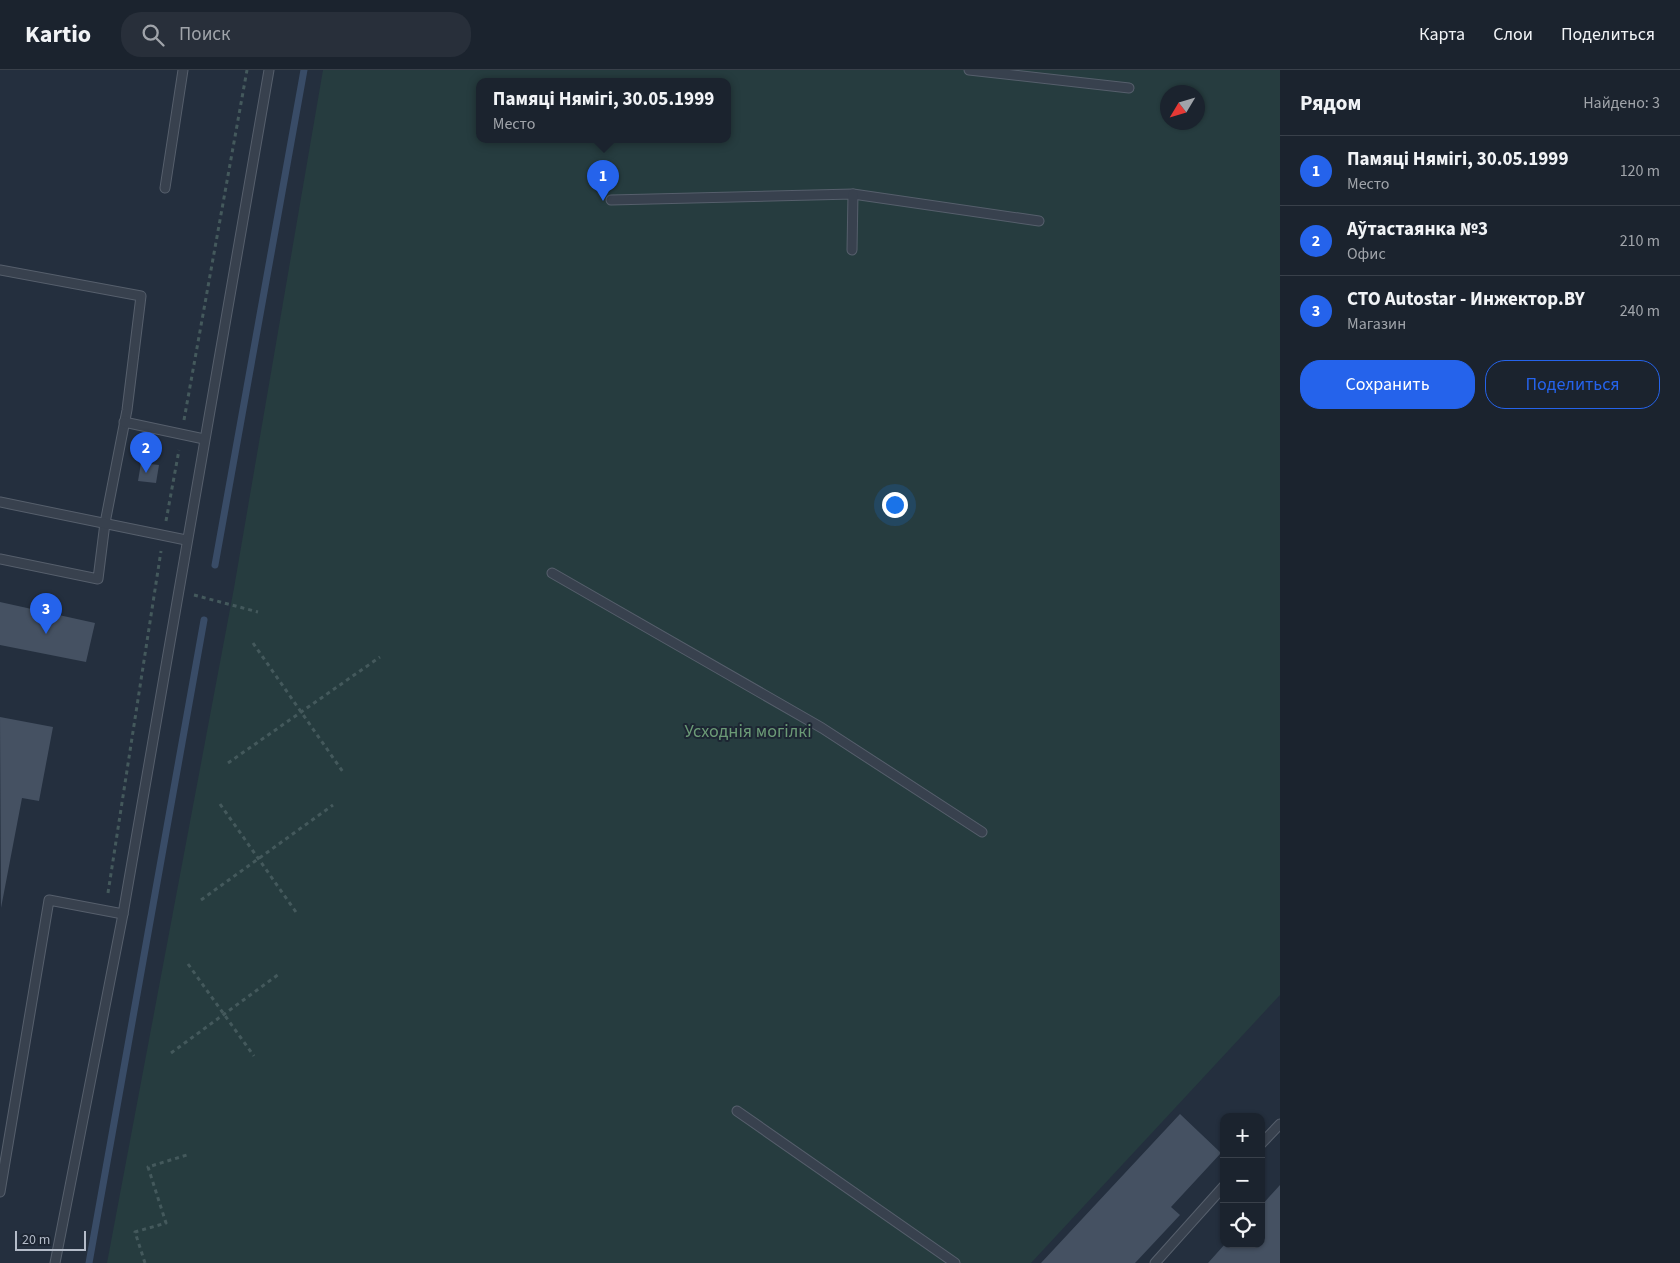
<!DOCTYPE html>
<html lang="ru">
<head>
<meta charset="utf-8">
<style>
	body { margin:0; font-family:"Source Sans 3",sans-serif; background:#282f3a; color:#f1f3f6 }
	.controls { position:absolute; right:15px; bottom:15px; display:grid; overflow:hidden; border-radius:10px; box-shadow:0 1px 4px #0004 }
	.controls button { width:45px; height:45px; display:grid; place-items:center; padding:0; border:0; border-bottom:1px solid #39404a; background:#1b232e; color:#f1f3f6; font:25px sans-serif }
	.compass { position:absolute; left:1160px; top:15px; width:45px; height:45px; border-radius:50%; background:#1b232e; box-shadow:0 1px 4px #0004; rotate:232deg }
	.scale { position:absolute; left:15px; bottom:12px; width:71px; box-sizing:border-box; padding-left:5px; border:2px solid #b4bcc9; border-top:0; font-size:14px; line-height:18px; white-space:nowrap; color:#b4bcc9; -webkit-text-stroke:4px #1d2633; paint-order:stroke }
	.you { position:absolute; left:894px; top:434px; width:18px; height:18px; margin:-12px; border:4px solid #fff; border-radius:50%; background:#1a73e8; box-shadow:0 0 0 8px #1a73e833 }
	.badge { display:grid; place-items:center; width:32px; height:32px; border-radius:50%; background:#2563eb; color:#fff; font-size:16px; font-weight:700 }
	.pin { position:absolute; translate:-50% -41px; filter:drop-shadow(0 1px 2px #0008) }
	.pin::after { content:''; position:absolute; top:26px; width:18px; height:15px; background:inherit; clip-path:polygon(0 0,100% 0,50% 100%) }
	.popup { position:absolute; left:476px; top:8px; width:255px; height:65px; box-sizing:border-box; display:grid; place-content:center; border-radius:10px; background:#1b232e; filter:drop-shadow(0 1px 4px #0005); font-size:16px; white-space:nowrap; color:#a0a4aa }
	.popup b { font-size:19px; color:#f1f3f6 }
	.popup::after { content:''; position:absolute; left:50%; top:100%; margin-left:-10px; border:10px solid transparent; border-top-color:#1b232e }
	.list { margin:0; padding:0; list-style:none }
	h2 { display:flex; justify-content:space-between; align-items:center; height:65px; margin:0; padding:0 20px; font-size:21px }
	h2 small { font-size:16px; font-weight:400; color:#a0a4aa }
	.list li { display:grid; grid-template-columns:32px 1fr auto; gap:15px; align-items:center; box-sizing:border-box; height:70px; padding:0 20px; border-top:1px solid #39404a }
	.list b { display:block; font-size:19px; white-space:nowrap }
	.list p { margin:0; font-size:16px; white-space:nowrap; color:#a0a4aa }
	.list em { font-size:16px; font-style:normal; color:#a0a4aa }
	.actions { display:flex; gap:10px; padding:15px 20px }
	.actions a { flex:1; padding:11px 0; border:1px solid #2563eb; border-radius:20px; text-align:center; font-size:18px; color:#2563eb }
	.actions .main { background:#2563eb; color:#fff }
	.icon { flex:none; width:28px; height:28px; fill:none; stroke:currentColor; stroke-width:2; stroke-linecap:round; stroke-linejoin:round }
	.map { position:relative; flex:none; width:1280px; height:1193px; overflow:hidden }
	header { display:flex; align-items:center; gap:30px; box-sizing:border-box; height:70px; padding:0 25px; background:#1b232e; border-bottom:1px solid #39404a }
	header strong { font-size:24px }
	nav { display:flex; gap:28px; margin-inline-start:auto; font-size:18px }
	.search { width:350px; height:45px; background:#282f3a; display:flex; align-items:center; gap:12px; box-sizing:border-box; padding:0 18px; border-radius:20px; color:#a0a4aa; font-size:19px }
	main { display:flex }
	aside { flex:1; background:#1b232e }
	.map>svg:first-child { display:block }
	.green { fill:#263c3f; fill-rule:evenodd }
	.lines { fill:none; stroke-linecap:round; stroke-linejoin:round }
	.stream { stroke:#394c67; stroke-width:7 }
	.building { fill:#455162 }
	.service-casing { stroke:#565f6c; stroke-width:11 }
	.path { stroke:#44595c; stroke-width:3; stroke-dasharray:4 4; stroke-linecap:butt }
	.service { stroke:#38414e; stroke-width:9 }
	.labels { text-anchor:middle; stroke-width:4; stroke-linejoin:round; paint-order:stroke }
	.park-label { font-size:18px; fill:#6b9a76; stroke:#1d2633 }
</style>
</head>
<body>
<header>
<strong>Kartio</strong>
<div class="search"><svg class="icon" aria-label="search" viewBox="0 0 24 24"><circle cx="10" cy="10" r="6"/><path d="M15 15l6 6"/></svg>Поиск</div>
<nav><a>Карта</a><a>Слои</a><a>Поделиться</a></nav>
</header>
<main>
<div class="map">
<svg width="1280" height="1193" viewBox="0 0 1280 1193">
	<rect width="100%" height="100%" fill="#242f3e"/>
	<path class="green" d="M 323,0 L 1280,0 L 1280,925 L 1031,1193 L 107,1193 L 234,518 ZM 479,12 L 727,12 L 727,70 L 479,70 ZM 1168,22 L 1198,22 L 1198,52 L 1168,52 Z"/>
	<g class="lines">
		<g class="stream">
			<path d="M 215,495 L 304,0"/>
			<path d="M 89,1193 L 204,550"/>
		</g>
	</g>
	<g class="building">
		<path d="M 141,393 L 159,395 L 156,413 L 138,411 Z"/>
		<path d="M 0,532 L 95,553 L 86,592 L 0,575 Z"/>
		<path d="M 0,647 L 53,657 L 39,731 L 22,728 L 1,838 Z"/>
		<path d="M 1180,1044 L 1221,1083 L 1171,1137 L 1180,1145 L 1135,1193 L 1041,1193 Z"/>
		<path d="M 1280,1115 L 1280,1193 L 1208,1193 L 1225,1174 L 1261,1174 L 1261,1136 Z"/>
	</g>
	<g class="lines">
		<g class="service-casing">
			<g id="service">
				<path d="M 969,0 L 1129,18"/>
				<path d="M 165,118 L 183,0"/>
				<path d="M 611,130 L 853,124 L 1039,151"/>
				<path d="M 852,180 L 853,124"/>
				<path d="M 0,200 L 141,226 L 127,340 L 105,453 L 98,509 L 0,489"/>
				<path d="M 124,352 L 204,369"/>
				<path d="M 0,432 L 186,470"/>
				<path d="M 552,503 L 822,658 L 982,762"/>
				<path d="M 737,1041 L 955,1193"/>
				<path d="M 1261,1074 L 1280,1054"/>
				<path d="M 0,1122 L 49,830 L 123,844"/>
				<path d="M 55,1193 L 123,844 L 269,0"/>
				<path d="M 1155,1193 L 1224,1116"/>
			</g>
		</g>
		<g class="path">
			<path d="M 184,350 L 247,0"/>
			<path d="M 166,451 L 179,380"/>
			<path d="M 194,525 L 258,542"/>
			<path d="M 253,573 L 343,702"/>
			<path d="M 228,693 L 380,587"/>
			<path d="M 220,734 L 298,845"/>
			<path d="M 108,823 L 161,481"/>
			<path d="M 201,830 L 333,735"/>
			<path d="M 188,894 L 254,986"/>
			<path d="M 171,983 L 279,904"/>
			<path d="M 145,1193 L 135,1162 L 166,1153 L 148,1097 L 190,1084"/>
		</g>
		<use href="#service" class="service"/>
	</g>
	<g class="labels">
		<g class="park-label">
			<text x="748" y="667">Усходнія могілкі</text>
		</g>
	</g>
</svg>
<div class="controls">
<button>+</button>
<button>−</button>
<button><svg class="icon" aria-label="locate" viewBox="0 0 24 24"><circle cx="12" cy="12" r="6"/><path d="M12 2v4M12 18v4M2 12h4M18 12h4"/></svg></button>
</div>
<svg class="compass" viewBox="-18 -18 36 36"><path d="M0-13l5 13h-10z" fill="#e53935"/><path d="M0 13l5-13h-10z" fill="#a0a4aa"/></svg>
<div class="scale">20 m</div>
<div class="you"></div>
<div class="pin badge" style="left:603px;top:131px">1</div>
<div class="popup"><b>Памяці Нямігі, 30.05.1999</b>Место</div>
<div class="pin badge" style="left:146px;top:403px">2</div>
<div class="pin badge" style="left:46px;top:564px">3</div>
</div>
<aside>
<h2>Рядом<small>Найдено: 3</small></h2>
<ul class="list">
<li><span class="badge">1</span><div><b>Памяці Нямігі, 30.05.1999</b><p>Место</p></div><em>120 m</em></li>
<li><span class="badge">2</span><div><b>Аўтастаянка №3</b><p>Офис</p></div><em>210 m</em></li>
<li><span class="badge">3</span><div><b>СТО Autostar - Инжектор.BY</b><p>Магазин</p></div><em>240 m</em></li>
</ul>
<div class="actions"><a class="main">Сохранить</a><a>Поделиться</a></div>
</aside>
</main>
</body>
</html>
